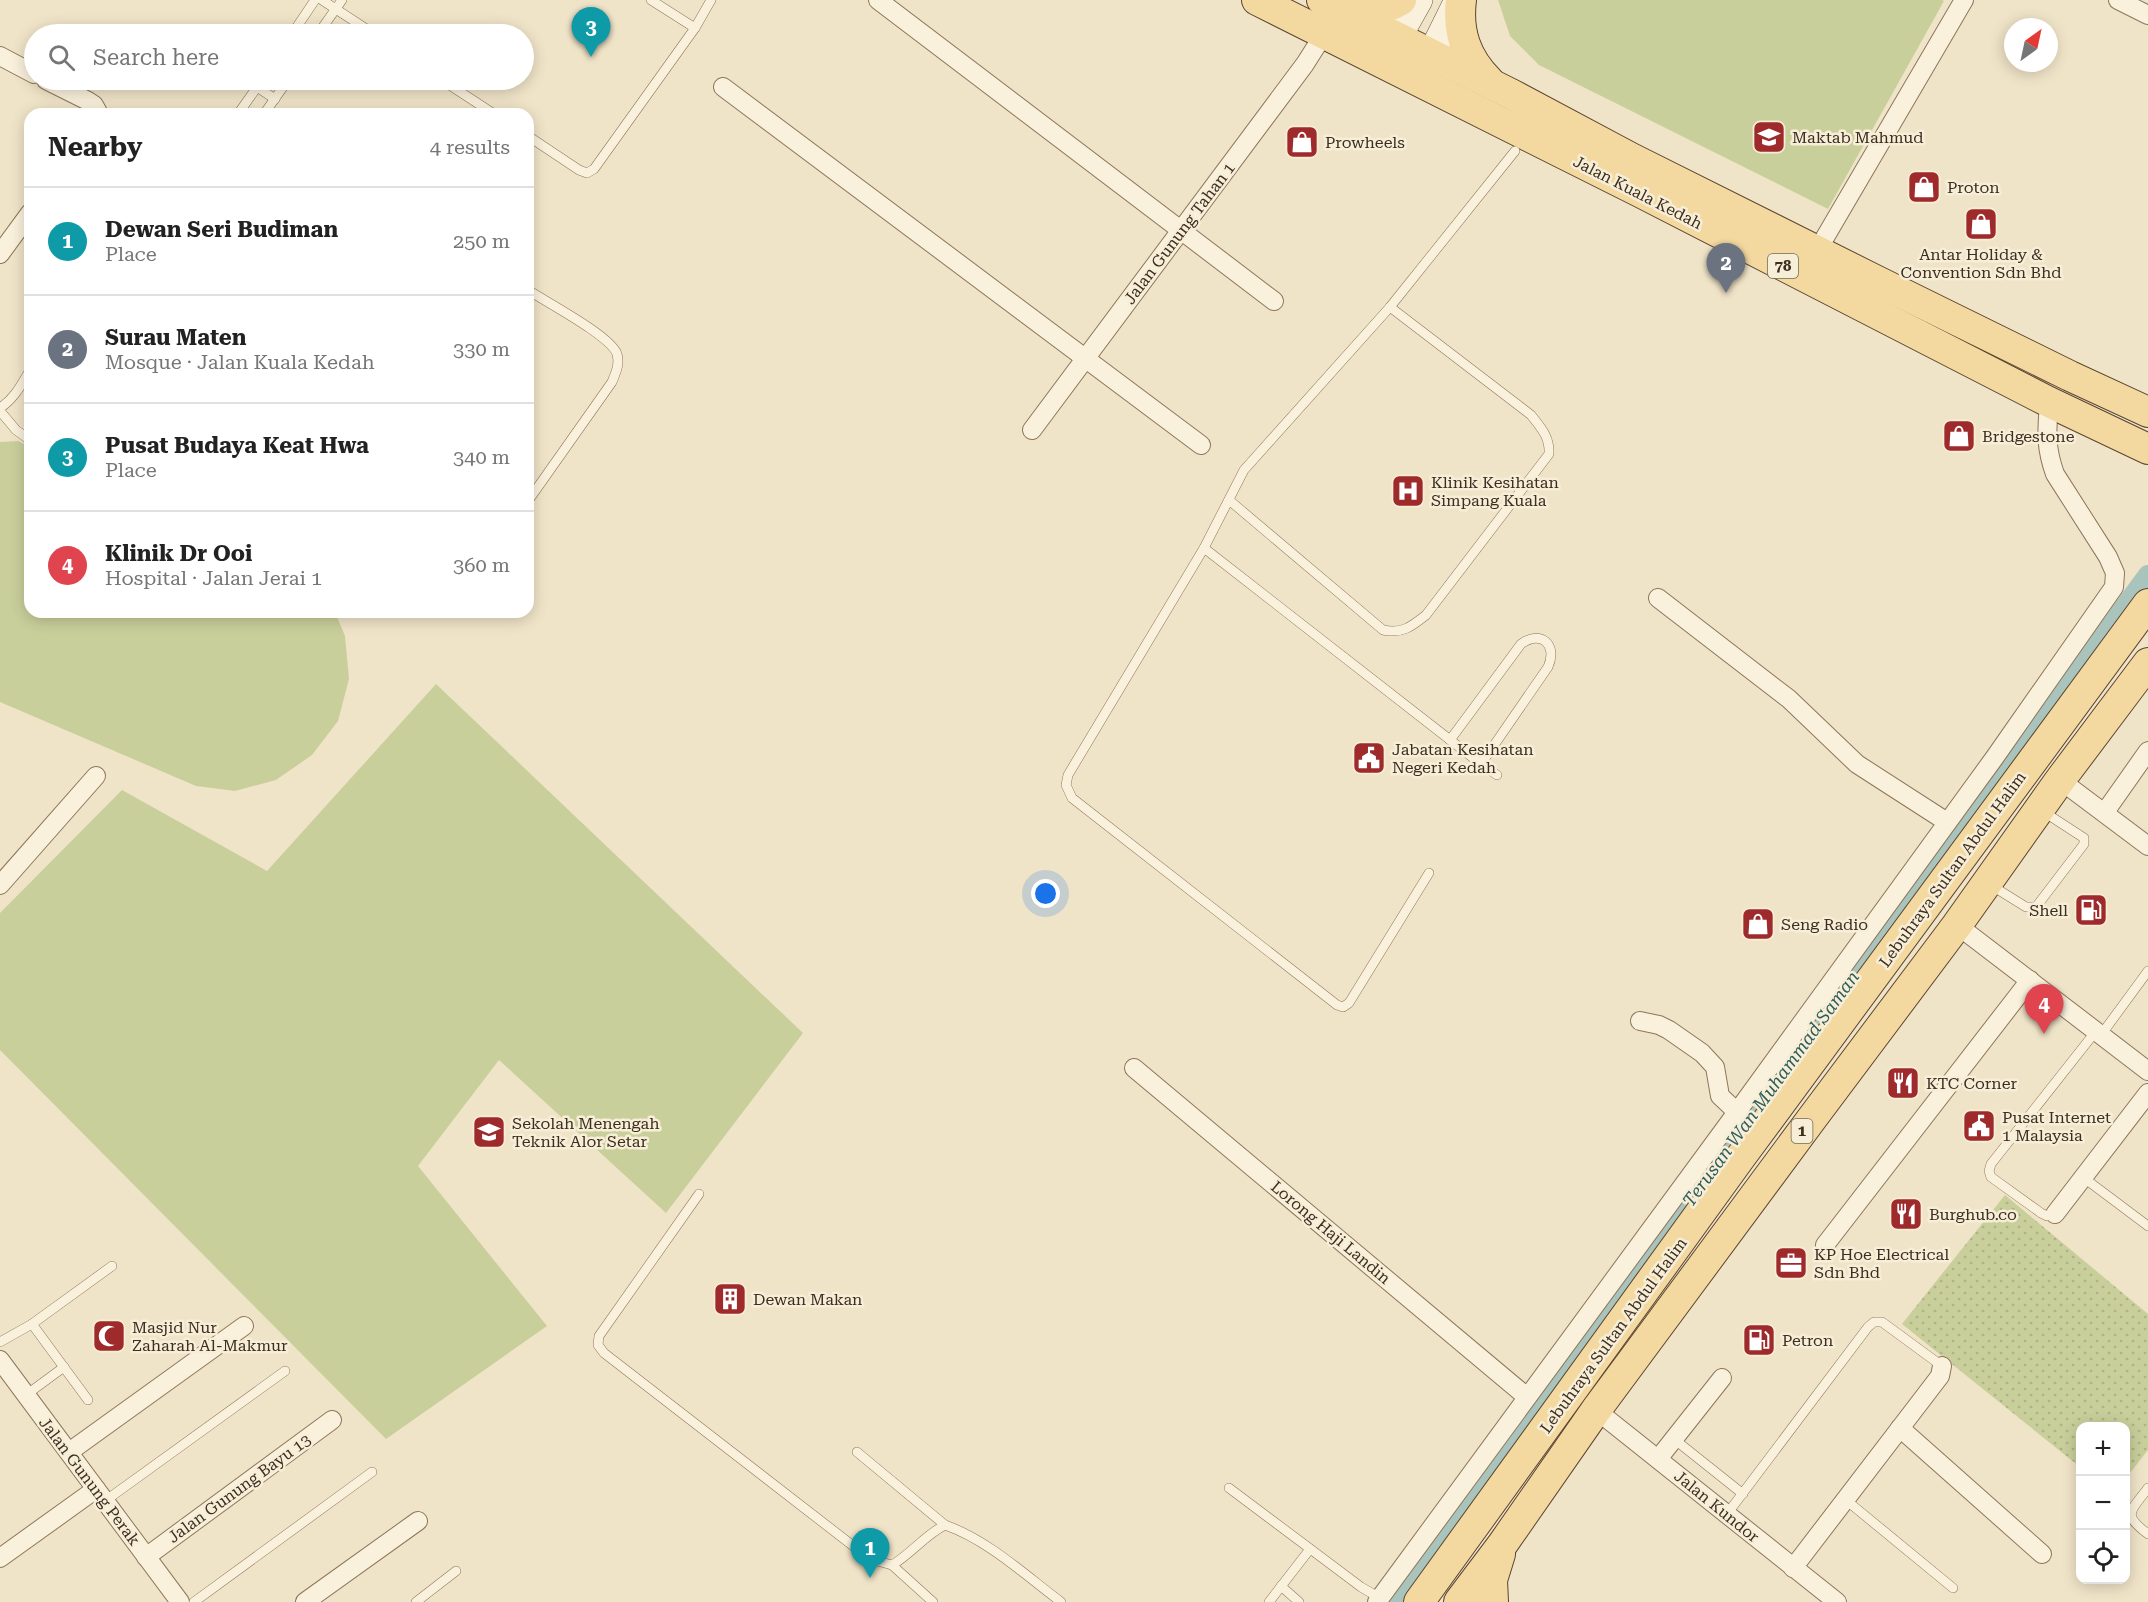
<!DOCTYPE html>
<html lang="en">
<head>
<meta charset="utf-8">
<style>
	body { margin:0; font-family:"Roboto Serif",serif; background:#f2f2f2; color:#222 }
	.controls { position:absolute; right:18px; bottom:18px; display:grid; overflow:hidden; border-radius:12px; box-shadow:0 3px 15px #0003 }
	.controls button { width:54px; height:54px; display:grid; place-items:center; padding:0; border:0; border-bottom:2px solid #e0e0e0; background:#fff; color:#222; font:30px sans-serif }
	.compass { position:absolute; left:2004px; top:18px; width:54px; height:54px; border-radius:50%; background:#fff; box-shadow:0 3px 15px #0003; rotate:33deg }
	.you { position:absolute; left:1046px; top:894px; width:21px; height:21px; margin:-15px; border:4px solid #fff; border-radius:50%; background:#1a73e8; box-shadow:0 0 0 9px #1a73e833 }
	.badge { display:grid; place-items:center; width:39px; height:39px; border-radius:50%; background:#9e2a2b; color:#fff; font-size:20px; font-weight:700 }
	.pin { position:absolute; translate:-50% -50px; filter:drop-shadow(0 2px 3px #0008) }
	.pin::after { content:''; position:absolute; top:32px; width:21px; height:18px; background:inherit; clip-path:polygon(0 0,100% 0,50% 100%) }
	.list { margin:0; padding:0; list-style:none }
	h2 { display:flex; justify-content:space-between; align-items:center; height:78px; margin:0; padding:0 24px; font-size:26px }
	h2 small { font-size:20px; font-weight:400; color:#767676 }
	.list li { display:grid; grid-template-columns:39px 1fr auto; gap:18px; align-items:center; box-sizing:border-box; height:108px; padding:0 24px; border-top:2px solid #e0e0e0 }
	.list b { display:block; font-size:22px; white-space:nowrap }
	.list p { margin:0; font-size:20px; white-space:nowrap; color:#767676 }
	.list em { font-size:20px; font-style:normal; color:#767676 }
	.icon { flex:none; width:33px; height:33px; fill:none; stroke:currentColor; stroke-width:2; stroke-linecap:round; stroke-linejoin:round }
	.map { position:relative; flex:none; width:2148px; height:1602px; overflow:hidden }
	.search { position:absolute; background:#fff; box-shadow:0 3px 15px #0003; left:24px; top:24px; width:510px; height:66px; display:flex; align-items:center; gap:15px; box-sizing:border-box; padding:0 21px; border-radius:33px; color:#767676; font-size:22px }
	.panel { position:absolute; background:#fff; box-shadow:0 3px 15px #0003; left:24px; top:108px; width:510px; height:510px; border-radius:18px }
	.map>svg:first-child { display:block }
	.grass { fill:url(#grass-dots) }
	.park { fill:#c9cf9b }
	.lines { fill:none; stroke-linecap:round; stroke-linejoin:round }
	.canal { stroke:#a9c4bc; stroke-width:20 }
	.service-casing { stroke:#8d765c; stroke-width:10 }
	.minor-casing { stroke:#8d765c; stroke-width:20 }
	.secondary-casing { stroke:#6f573f; stroke-width:28 }
	.primary-casing { stroke:#5b4430; stroke-width:32 }
	.service { stroke:#faf1dc; stroke-width:9 }
	.minor { stroke:#faf1dc; stroke-width:18 }
	.secondary { stroke:#faf1dc; stroke-width:27 }
	.primary { stroke:#f3d9a0; stroke-width:30 }
	.labels { text-anchor:middle; stroke-width:5; stroke-linejoin:round; paint-order:stroke }
	.shield { fill:#f7eed8; stroke:#756857; stroke-width:1.5 }
	.shield-label { font-size:15px; font-weight:bold; fill:#3d2e20 }
	.poi-label { font-size:16px; fill:#3d2e20; stroke:#f7eed8; text-anchor:start }
	.street-label { font-size:16px; fill:#3d2e20; stroke:#f7eed8 }
	.water-label { font-size:18px; font-style:italic; fill:#2f5d5a; stroke:#f7eed8 }
</style>
</head>
<body>
<div class="map">
<svg width="2148" height="1602" viewBox="0 0 2148 1602">
	<defs>
		<pattern id="grass-dots" width="8" height="8" patternUnits="userSpaceOnUse" patternTransform="scale(1.5)"><rect width="8" height="8" fill="#c9cf9b"/><path d="M2 2h.1M6 6h.1" fill="none" stroke="#aeb285" stroke-width="1.8" stroke-linecap="round"/></pattern>
	</defs>
	<rect width="100%" height="100%" fill="#f0e4c8"/>
	<path class="grass" d="M 2005,1195 L 2148,1314 L 2148,1450 L 2126,1478 L 2126,1426 L 2080,1426 L 2080,1467 L 1902,1324 Z"/>
	<g class="park">
		<path d="M 1498,0 L 1942,0 L 1944,1 L 1828,209 L 1539,65 L 1510,36 Z"/>
		<path d="M 18,441 L 30,447 L 30,612 L 335,612 L 345,636 L 349,679 L 338,721 L 312,755 L 276,780 L 235,791 L 196,786 L 0,702 L 0,442 Z"/>
		<path d="M 436,684 L 803,1033 L 666,1213 L 499,1060 L 418,1166 L 547,1326 L 386,1439 L 0,1050 L 0,913 L 122,790 L 267,871 Z"/>
	</g>
	<g class="lines">
		<path class="canal" d="M 1394,1602 L 2148,575"/>
		<g class="service-casing">
			<g id="service">
				<path d="M 322,0 L 374,34"/>
				<path d="M 651,0 L 695,28"/>
				<path d="M 292,34 L 315,0"/>
				<path d="M 318,34 L 342,0"/>
				<path d="M 442,80 L 494,114"/>
				<path d="M 257,87 L 275,99"/>
				<path d="M 238,114 L 262,80"/>
				<path d="M 264,114 L 288,80"/>
				<path d="M 528,136 L 579,170 L 587,173 L 594,169 L 695,28 L 711,0"/>
				<path d="M 528,290 C 546,302 611,336 617,354 C 620,364 616,372 612,382 L 528,501"/>
				<path d="M 0,408 C 15,398 21,385 30,370"/>
				<path d="M 0,411 L 16,430 L 30,440"/>
				<path d="M 1229,500 L 1383,630 C 1402,634 1411,627 1426,615 L 1549,454 C 1550,437 1541,428 1531,415 L 1390,307"/>
				<path d="M 1204,548 L 1481,764 L 1497,775"/>
				<path d="M 1450,740 L 1521,644 C 1541,629 1558,645 1548,667 L 1481,764"/>
				<path d="M 1429,873 L 1349,1003 L 1343,1007 L 1337,1005 L 1072,798 L 1066,785 L 1068,775 L 1204,548 L 1244,470 L 1390,307 L 1515,151"/>
				<path d="M 1989,884 L 2026,907 L 2036,907 L 2084,844 L 2084,838 L 2044,812"/>
				<path d="M 2101,1035 L 2148,971"/>
				<path d="M 2084,1178 L 2148,1226"/>
				<path d="M 699,1194 L 599,1336 L 598,1345 L 604,1353 L 870,1559 L 892,1565 C 911,1554 925,1535 945,1525 C 988,1540 1025,1575 1061,1602"/>
				<path d="M 2055,1214 L 2047,1216 L 2041,1213 L 1991,1177 L 1989,1171 L 1991,1164 L 2096,1031"/>
				<path d="M 32,1324 L 88,1400"/>
				<path d="M 0,1342 L 32,1324 L 112,1266"/>
				<path d="M 26,1395 L 64,1367"/>
				<path d="M 1674,1439 L 1743,1494"/>
				<path d="M 857,1452 L 945,1525"/>
				<path d="M 1229,1488 L 1361,1587 L 1380,1598"/>
				<path d="M 2148,1488 C 2131,1511 2121,1514 2148,1534"/>
				<path d="M 1846,1500 L 1953,1588"/>
				<path d="M 105,1501 L 285,1371"/>
				<path d="M 1727,1514 L 1868,1327 L 1874,1322 L 1882,1322 L 1942,1366"/>
				<path d="M 892,1565 L 933,1602"/>
				<path d="M 1281,1586 L 1299,1602"/>
				<path d="M 194,1602 L 372,1472"/>
				<path d="M 416,1602 L 456,1571"/>
				<path d="M 1269,1602 L 1310,1549"/>
			</g>
		</g>
		<g class="minor-casing">
			<g id="minor">
				<path d="M 878,0 L 1274,301"/>
				<path d="M 2118,0 L 2148,15"/>
				<path d="M 0,56 L 34,74"/>
				<path d="M 46,80 L 88,101 L 94,105 L 99,114"/>
				<path d="M 723,87 L 1201,445"/>
				<path d="M 1817,251 L 1964,0"/>
				<path d="M 0,254 L 30,213"/>
				<path d="M 1032,430 L 1305,64 L 1324,34"/>
				<path d="M 1658,598 L 1789,699 L 1857,764 L 1947,822"/>
				<path d="M 2060,780 L 2148,846"/>
				<path d="M 2105,812 L 2148,751"/>
				<path d="M 0,885 L 96,776"/>
				<path d="M 1957,925 L 2148,1071"/>
				<path d="M 1640,1021 L 1659,1025 L 1669,1030 L 1702,1053 L 1715,1067 L 1720,1096 L 1737,1112"/>
				<path d="M 1134,1068 L 1527,1397"/>
				<path d="M 2055,1214 L 2148,1093"/>
				<path d="M 1825,1245 L 2030,980"/>
				<path d="M 0,1360 L 180,1602"/>
				<path d="M 1596,1410 L 1837,1602"/>
				<path d="M 1900,1428 L 2042,1554"/>
				<path d="M 69,1452 L 244,1326"/>
				<path d="M 1658,1459 L 1722,1378"/>
				<path d="M 146,1557 L 332,1420"/>
				<path d="M 0,1558 L 96,1489"/>
				<path d="M 1793,1568 L 1940,1376 L 1942,1366"/>
				<path d="M 305,1602 L 418,1521"/>
				<path d="M 1377,1602 L 1737,1112 L 1995,757 L 2114,587 L 2115,573 L 2108,557 L 2055,474 C 2045,446 2047,431 2049,402"/>
			</g>
		</g>
		<g class="secondary-casing">
			<g id="secondary">
				<path d="M 1387,57 L 1419,0"/>
				<path d="M 1421,75 L 1458,0"/>
			</g>
		</g>
		<g class="primary-casing">
			<g id="primary">
				<path d="M 1257,0 L 1640,192 L 2049,402 L 2148,449"/>
				<path d="M 1322,0 L 1511,94 L 1633,159 L 1877,281 L 2070,376 L 2148,412"/>
				<path d="M 1461,0 C 1457,32 1466,58 1489,81"/>
				<path d="M 1345,8 C 1362,12 1385,10 1401,0"/>
				<path d="M 1419,1602 L 1740,1158 L 2148,604"/>
				<path d="M 1459,1602 L 1502,1545 L 1596,1410 L 1813,1117 L 1957,925 L 2060,780 L 2148,663"/>
				<path d="M 1493,1602 L 1492,1580 L 1500,1554"/>
			</g>
		</g>
		<use href="#service" class="service"/>
		<use href="#minor" class="minor"/>
		<use href="#secondary" class="secondary"/>
		<use href="#primary" class="primary"/>
	</g>
	<defs>
		<g id="school-square" transform="scale(1.725)"><rect x="-9" y="-9" width="18" height="18" rx="4" fill="#9e2a2b" stroke="#f7eed8"/><path d="M0-5L7-2L0 1L-7-2ZM-4 1L0 2.5L4 1V4Q0 6-4 4Z" fill="#fff"/></g>
		<g id="shop-square" transform="scale(1.725)"><rect x="-9" y="-9" width="18" height="18" rx="4" fill="#9e2a2b" stroke="#f7eed8"/><path d="M-5-2.5h2.3a2.7 3.5 0 0 1 5.4 0H5L5.5 6h-11ZM-1.5-2.5h3a1.5 2.3 0 0 0-3 0Z" fill="#fff"/></g>
		<g id="hospital-square" transform="scale(1.725)"><rect x="-9" y="-9" width="18" height="18" rx="4" fill="#9e2a2b" stroke="#f7eed8"/><path d="M-5-5h3v3.5h4V-5h3V5h-3V1.5h-4V5h-3Z" fill="#fff"/></g>
		<g id="civic-square" transform="scale(1.725)"><rect x="-9" y="-9" width="18" height="18" rx="4" fill="#9e2a2b" stroke="#f7eed8"/><path d="M-.6-6.5H3V-4.5H.6V-3L4-1V1h2V6H-6V1h2V-1L-.6-3ZM-1.2 2.5V6h2.4V2.5Z" fill="#fff"/></g>
		<g id="fuel-square" transform="scale(1.725)"><rect x="-9" y="-9" width="18" height="18" rx="4" fill="#9e2a2b" stroke="#f7eed8"/><path d="M-5.5-6h7V0h2V4h1.3V-2.5L3-4.5l.8-.8L6-3V5H2.5V1h-1V6h-7ZM-4.2-4.7v3.2H.2V-4.7Z" fill="#fff"/></g>
		<g id="restaurant-square" transform="scale(1.725)"><rect x="-9" y="-9" width="18" height="18" rx="4" fill="#9e2a2b" stroke="#f7eed8"/><path d="M-5-6h1v4h1v-4h1v4h1v-4h1v5L-1.5 .5V6h-2V.5L-5-1ZM5-6V6H3V1.5H1.5Q1.5-4 5-6Z" fill="#fff"/></g>
		<g id="office-square" transform="scale(1.725)"><rect x="-9" y="-9" width="18" height="18" rx="4" fill="#9e2a2b" stroke="#f7eed8"/><path d="M-6-3h4V-5.5h4V-3h4V5H-6ZM-1-4.5V-3h2v-1.5ZM-6 0V1H6V0Z" fill="#fff"/></g>
		<g id="building-square" transform="scale(1.725)"><rect x="-9" y="-9" width="18" height="18" rx="4" fill="#9e2a2b" stroke="#f7eed8"/><path d="M-4-6H4V6H1V3H-1V6H-4ZM-2.5-4.3h1.7v1.8h-1.7ZM.8-4.3h1.7v1.8H.8ZM-2.5-1h1.7V.8h-1.7ZM.8-1h1.7V.8H.8Z" fill="#fff"/></g>
		<g id="mosque-square" transform="scale(1.725)"><rect x="-9" y="-9" width="18" height="18" rx="4" fill="#9e2a2b" stroke="#f7eed8"/><path d="M3.5-4.9A6 6 0 1 0 3.5 4.9A5 5 0 1 1 3.5-4.9Z" fill="#fff"/></g>
	</defs>
	<g fill-rule="evenodd">
		<use href="#school-square" x="1769" y="137"/>
		<use href="#shop-square" x="1302" y="142"/>
		<use href="#shop-square" x="1924" y="187"/>
		<use href="#shop-square" x="1981" y="224"/>
		<use href="#shop-square" x="1959" y="436"/>
		<use href="#hospital-square" x="1408" y="491"/>
		<use href="#civic-square" x="1369" y="758"/>
		<use href="#fuel-square" x="2091" y="910"/>
		<use href="#shop-square" x="1758" y="924"/>
		<use href="#restaurant-square" x="1903" y="1083"/>
		<use href="#civic-square" x="1979" y="1126"/>
		<use href="#school-square" x="489" y="1132"/>
		<use href="#restaurant-square" x="1906" y="1214"/>
		<use href="#office-square" x="1791" y="1263"/>
		<use href="#building-square" x="730" y="1299"/>
		<use href="#mosque-square" x="109" y="1336"/>
		<use href="#fuel-square" x="1759" y="1340"/>
	</g>
	<g class="labels">
		<g class="shield">
			<rect x="1768" y="254" width="30" height="24" rx="4.5"/>
			<rect x="1791.5" y="1119" width="21" height="24" rx="4.5"/>
		</g>
		<g class="shield-label">
			<text x="1783" y="271">78</text>
			<text x="1802" y="1136">1</text>
		</g>
		<g class="poi-label">
			<text x="1792" y="143">Maktab Mahmud</text>
			<text x="1325" y="148">Prowheels</text>
			<text x="1947" y="193">Proton</text>
			<text x="1981" y="260" text-anchor="middle">Antar Holiday &amp;<tspan x="1981" dy="18">Convention Sdn Bhd</tspan></text>
			<text x="1982" y="442">Bridgestone</text>
			<text x="1431" y="488">Klinik Kesihatan<tspan x="1431" dy="18">Simpang Kuala</tspan></text>
			<text x="1392" y="755">Jabatan Kesihatan<tspan x="1392" dy="18">Negeri Kedah</tspan></text>
			<text x="2068" y="916" text-anchor="end">Shell</text>
			<text x="1781" y="930">Seng Radio</text>
			<text x="1926" y="1089">KTC Corner</text>
			<text x="2002" y="1123">Pusat Internet<tspan x="2002" dy="18">1 Malaysia</tspan></text>
			<text x="512" y="1129">Sekolah Menengah<tspan x="512" dy="18">Teknik Alor Setar</tspan></text>
			<text x="1929" y="1220">Burghub.co</text>
			<text x="1814" y="1260">KP Hoe Electrical<tspan x="1814" dy="18">Sdn Bhd</tspan></text>
			<text x="753" y="1305">Dewan Makan</text>
			<text x="132" y="1333">Masjid Nur<tspan x="132" dy="18">Zaharah Al-Makmur</tspan></text>
			<text x="1782" y="1346">Petron</text>
		</g>
		<g class="street-label">
			<text transform="translate(1638 192) rotate(27)" y="6">Jalan Kuala Kedah</text>
			<text transform="translate(1179 233) rotate(-53)" y="6">Jalan Gunung Tahan 1</text>
			<text transform="translate(1952 869) rotate(-54)" y="6">Lebuhraya Sultan Abdul Halim</text>
			<text transform="translate(1331 1232) rotate(40)" y="6">Lorong Haji Landin</text>
			<text transform="translate(1613 1335) rotate(-54)" y="6">Lebuhraya Sultan Abdul Halim</text>
			<text transform="translate(90 1481) rotate(53)" y="6">Jalan Gunung Perak</text>
			<text transform="translate(239 1488) rotate(-36)" y="6">Jalan Gunung Bayu 13</text>
			<text transform="translate(1717 1506) rotate(39)" y="6">Jalan Kundor</text>
		</g>
		<g class="water-label">
			<text transform="translate(1771 1089) rotate(-54)" y="6">Terusan Wan Muhammad Saman</text>
		</g>
	</g>
</svg>
<div class="controls">
<button>+</button>
<button>−</button>
<button><svg class="icon" aria-label="locate" viewBox="0 0 24 24"><circle cx="12" cy="12" r="6"/><path d="M12 2v4M12 18v4M2 12h4M18 12h4"/></svg></button>
</div>
<svg class="compass" viewBox="-18 -18 36 36"><path d="M0-13l5 13h-10z" fill="#e53935"/><path d="M0 13l5-13h-10z" fill="#767676"/></svg>
<div class="you"></div>
<div class="pin badge" style="left:870px;top:1578px;background:#0f9aa8">1</div>
<div class="pin badge" style="left:1726px;top:293px;background:#6b7280">2</div>
<div class="pin badge" style="left:591px;top:57px;background:#0f9aa8">3</div>
<div class="pin badge" style="left:2044px;top:1034px;background:#e0444e">4</div>
<div class="search"><svg class="icon" aria-label="search" viewBox="0 0 24 24"><circle cx="10" cy="10" r="6"/><path d="M15 15l6 6"/></svg>Search here</div>
<section class="panel">
<h2>Nearby<small>4 results</small></h2>
<ul class="list">
<li><span class="badge" style="background:#0f9aa8">1</span><div><b>Dewan Seri Budiman</b><p>Place</p></div><em>250 m</em></li>
<li><span class="badge" style="background:#6b7280">2</span><div><b>Surau Maten</b><p>Mosque · Jalan Kuala Kedah</p></div><em>330 m</em></li>
<li><span class="badge" style="background:#0f9aa8">3</span><div><b>Pusat Budaya Keat Hwa</b><p>Place</p></div><em>340 m</em></li>
<li><span class="badge" style="background:#e0444e">4</span><div><b>Klinik Dr Ooi</b><p>Hospital · Jalan Jerai 1</p></div><em>360 m</em></li>
</ul>
</section>
</div>
</body>
</html>
